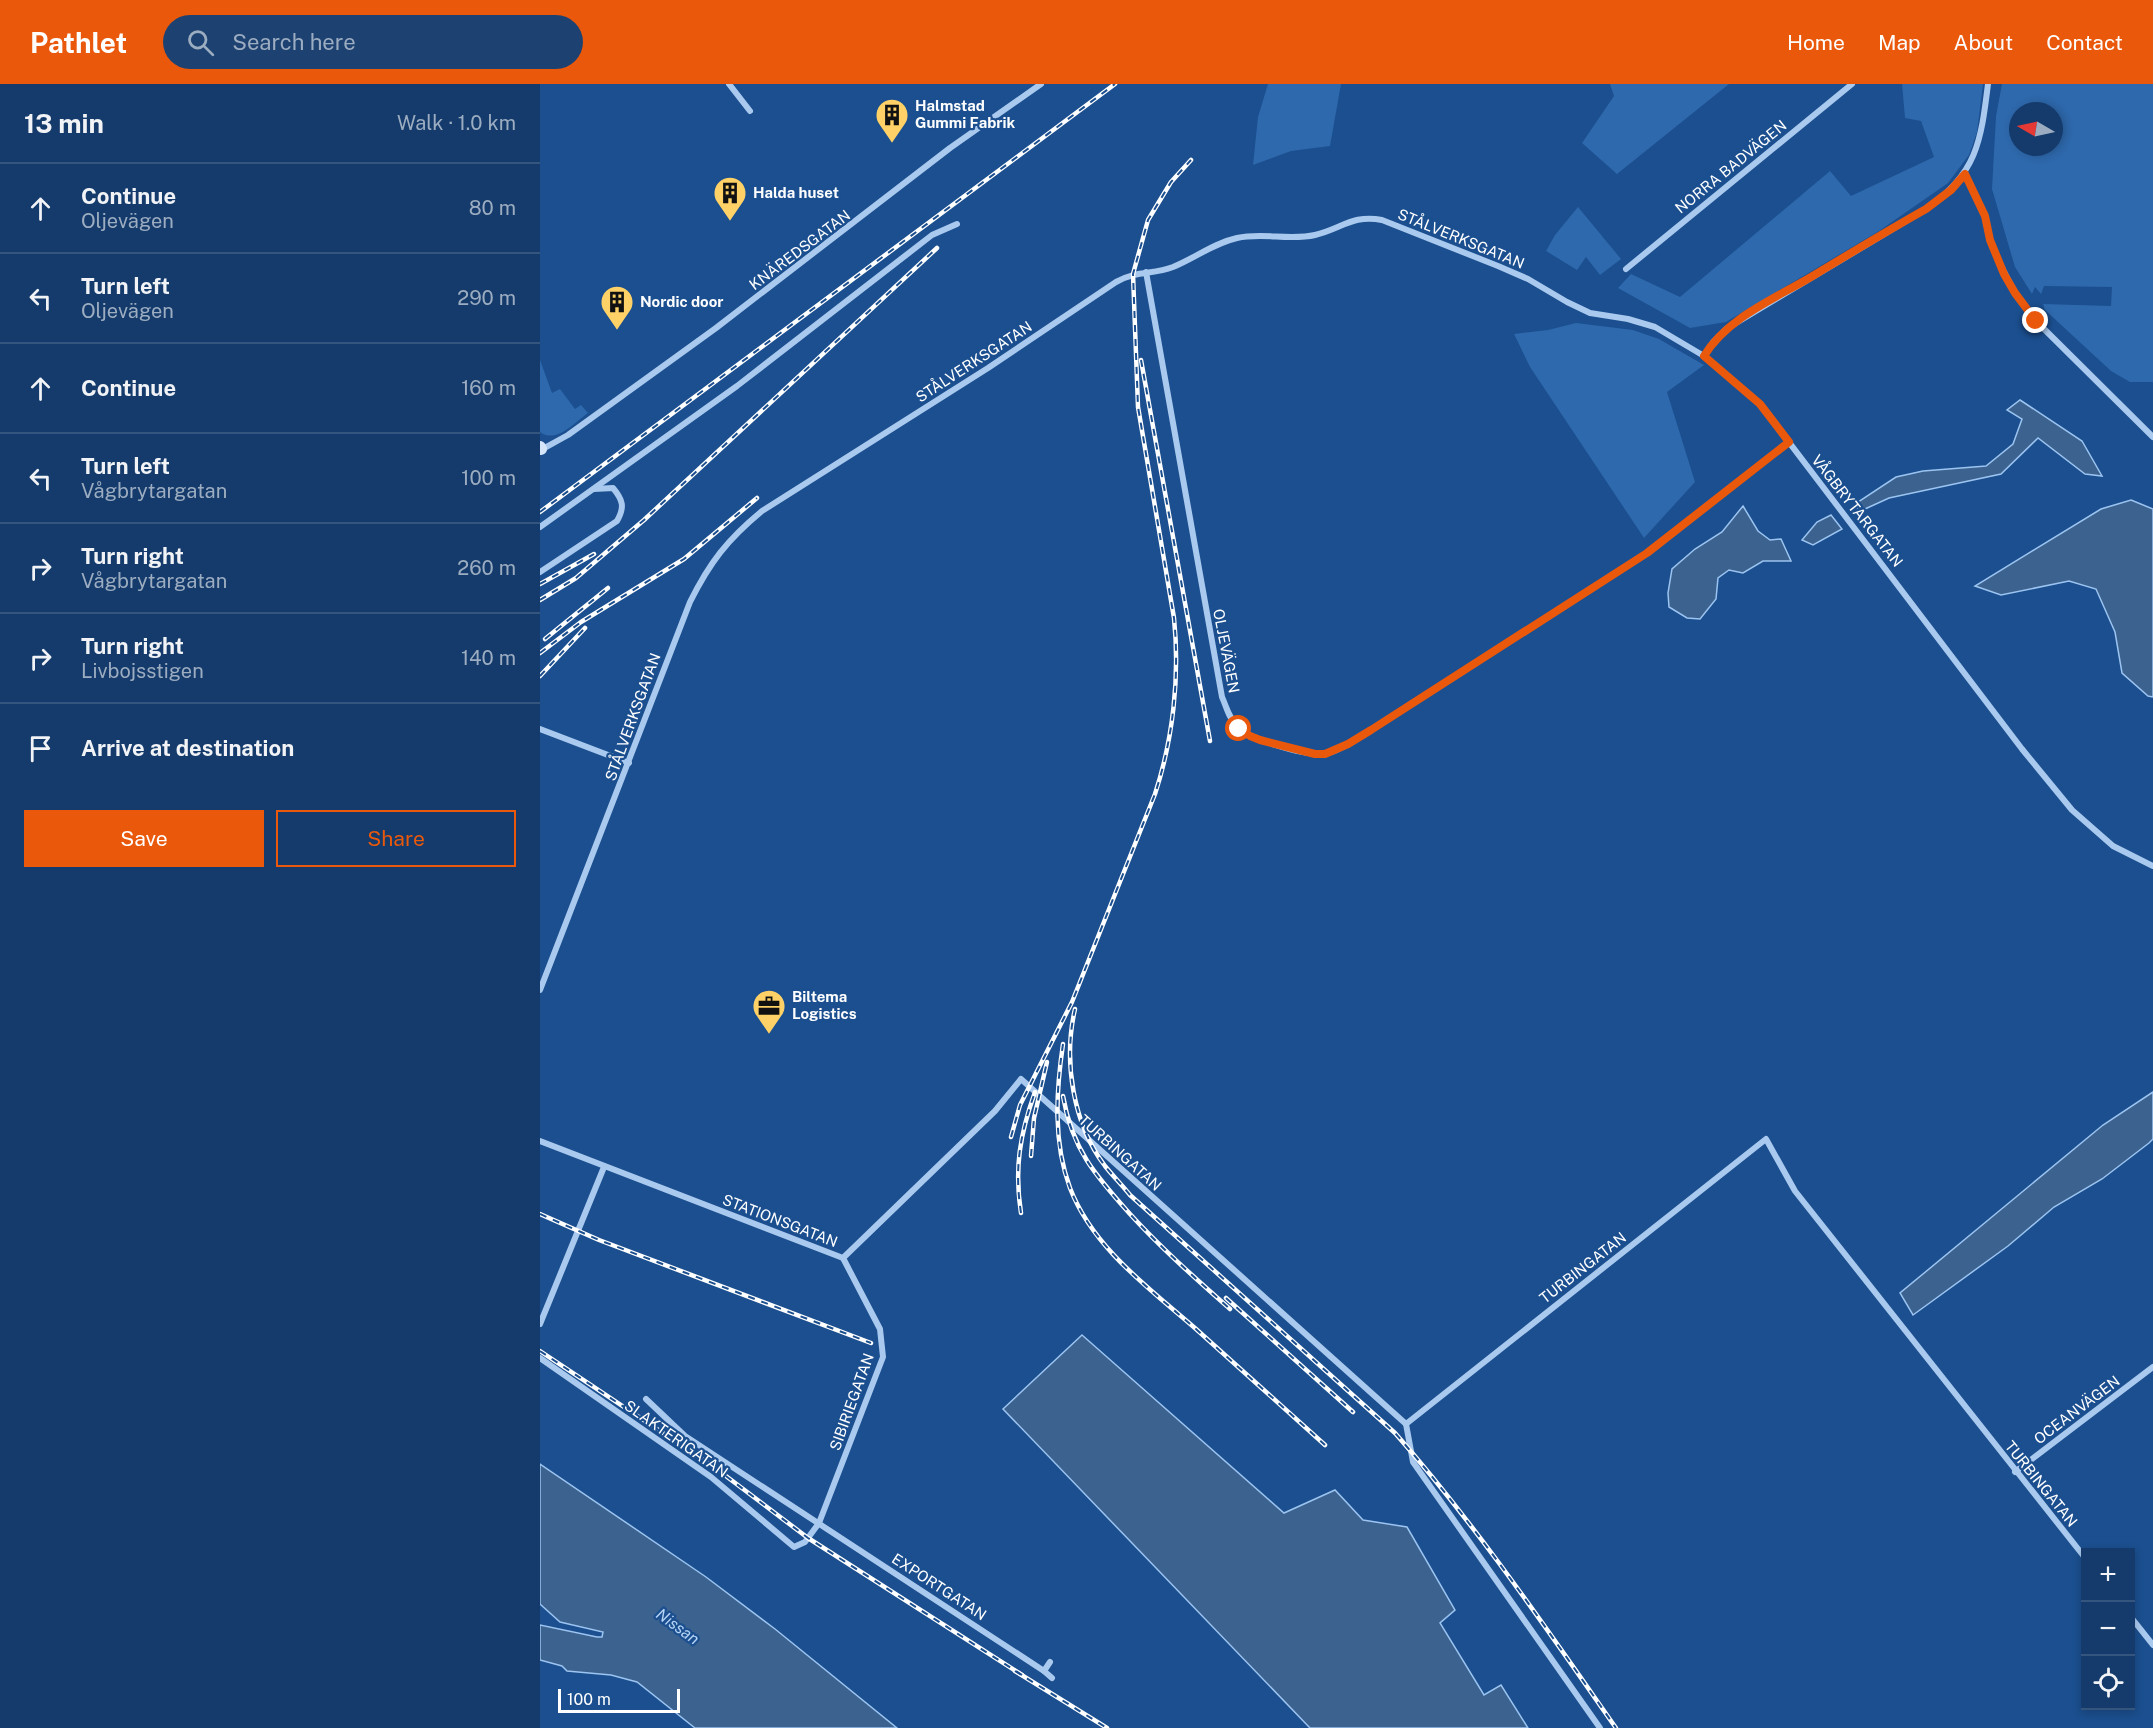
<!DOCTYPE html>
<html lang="en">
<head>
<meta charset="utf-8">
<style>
	body { margin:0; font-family:"Public Sans",sans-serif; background:#1d4271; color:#f1f3f6 }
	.controls { position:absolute; right:18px; bottom:18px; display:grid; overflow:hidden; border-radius:0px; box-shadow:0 3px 9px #0003 }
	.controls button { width:54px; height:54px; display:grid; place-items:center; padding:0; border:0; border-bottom:2px solid #33557e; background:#143b6b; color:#f1f3f6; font:30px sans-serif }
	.compass { position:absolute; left:1469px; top:18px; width:54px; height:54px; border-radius:50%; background:#143b6b; box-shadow:0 3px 9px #0003; rotate:279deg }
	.scale { position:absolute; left:18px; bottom:15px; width:122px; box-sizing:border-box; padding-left:6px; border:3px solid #fff; border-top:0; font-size:16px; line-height:21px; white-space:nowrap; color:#fff; -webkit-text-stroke:4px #1b4f8f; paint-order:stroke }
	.stop { position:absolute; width:18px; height:18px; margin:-14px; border:4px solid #ea580c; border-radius:50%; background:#fff }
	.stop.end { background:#ea580c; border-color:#fff; box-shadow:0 2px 6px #0008 }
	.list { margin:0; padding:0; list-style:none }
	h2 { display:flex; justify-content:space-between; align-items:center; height:78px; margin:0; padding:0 24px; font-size:26px }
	h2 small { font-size:20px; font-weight:400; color:#9dadc1 }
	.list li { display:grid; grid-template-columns:39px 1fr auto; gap:18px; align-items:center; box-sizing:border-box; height:90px; padding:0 24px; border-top:2px solid #33557e }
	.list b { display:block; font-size:22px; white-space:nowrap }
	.list p { margin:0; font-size:20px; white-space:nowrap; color:#9dadc1 }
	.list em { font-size:20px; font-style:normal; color:#9dadc1 }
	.actions { display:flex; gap:12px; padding:18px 24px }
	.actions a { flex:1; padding:14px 0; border:2px solid #ea580c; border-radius:0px; text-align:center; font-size:21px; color:#ea580c }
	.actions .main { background:#ea580c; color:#fff }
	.icon { flex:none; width:33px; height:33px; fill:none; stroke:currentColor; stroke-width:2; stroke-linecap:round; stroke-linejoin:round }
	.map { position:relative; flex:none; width:1613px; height:1644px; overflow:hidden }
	header { display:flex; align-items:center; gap:36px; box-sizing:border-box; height:84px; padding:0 30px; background:#ea580c; color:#fff }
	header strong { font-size:28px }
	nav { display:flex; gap:33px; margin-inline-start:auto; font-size:21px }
	.search { width:420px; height:54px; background:#1d4271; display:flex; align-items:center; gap:15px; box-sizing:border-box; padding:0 21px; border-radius:33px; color:#9dadc1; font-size:22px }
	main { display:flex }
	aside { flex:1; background:#143b6b }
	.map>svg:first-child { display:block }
	.green { fill:#2e69ad; fill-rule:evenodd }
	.water { fill:#3c6290; stroke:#9cc4f0; stroke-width:1.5 }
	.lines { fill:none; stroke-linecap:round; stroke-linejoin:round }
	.street { stroke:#a9c9ee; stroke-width:6 }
	.secondary { stroke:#d6e6fa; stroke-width:12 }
	.rail-casing { stroke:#fff; stroke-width:4.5 }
	.rail { stroke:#1b4f8f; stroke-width:2; stroke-dasharray:7; stroke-linecap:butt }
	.route { stroke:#ea580c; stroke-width:8 }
	.labels { text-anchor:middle; stroke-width:4.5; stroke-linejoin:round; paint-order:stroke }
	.poi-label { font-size:15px; font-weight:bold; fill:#fff; stroke:#1b4f8f; text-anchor:start }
	.street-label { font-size:15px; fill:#fff; stroke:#1b4f8f }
	.water-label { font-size:16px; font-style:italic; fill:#b5d3f5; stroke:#1b4f8f }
</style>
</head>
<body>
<header>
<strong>Pathlet</strong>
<div class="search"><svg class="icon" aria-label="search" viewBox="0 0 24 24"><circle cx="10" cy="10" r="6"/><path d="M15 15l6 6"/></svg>Search here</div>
<nav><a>Home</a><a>Map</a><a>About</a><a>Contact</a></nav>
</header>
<main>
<aside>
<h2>13 min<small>Walk · 1.0 km</small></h2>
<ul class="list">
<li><svg class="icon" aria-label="ahead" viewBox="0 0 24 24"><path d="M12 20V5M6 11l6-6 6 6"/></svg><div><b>Continue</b><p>Oljevägen</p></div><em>80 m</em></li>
<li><svg class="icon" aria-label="left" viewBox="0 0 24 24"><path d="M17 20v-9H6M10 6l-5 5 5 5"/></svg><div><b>Turn left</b><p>Oljevägen</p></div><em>290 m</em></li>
<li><svg class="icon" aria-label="ahead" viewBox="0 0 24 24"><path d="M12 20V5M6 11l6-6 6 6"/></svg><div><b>Continue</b></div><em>160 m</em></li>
<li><svg class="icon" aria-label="left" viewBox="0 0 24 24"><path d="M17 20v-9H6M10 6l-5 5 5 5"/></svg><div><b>Turn left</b><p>Vågbrytargatan</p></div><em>100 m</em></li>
<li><svg class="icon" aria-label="right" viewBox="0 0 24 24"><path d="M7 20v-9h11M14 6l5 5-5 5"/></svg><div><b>Turn right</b><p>Vågbrytargatan</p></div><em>260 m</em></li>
<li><svg class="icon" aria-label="right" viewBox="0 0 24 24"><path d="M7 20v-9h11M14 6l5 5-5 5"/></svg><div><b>Turn right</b><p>Livbojsstigen</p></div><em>140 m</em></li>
<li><svg class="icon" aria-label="arrive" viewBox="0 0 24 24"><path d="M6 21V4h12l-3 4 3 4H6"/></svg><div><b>Arrive at destination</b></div></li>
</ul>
<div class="actions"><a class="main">Save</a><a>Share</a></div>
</aside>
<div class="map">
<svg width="1613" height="1644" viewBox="0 0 1613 1644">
	<rect width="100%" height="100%" fill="#1b4f8f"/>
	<g class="green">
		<path d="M 728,0 L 801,0 L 790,62 L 751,67 L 713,81 L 718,33 Z"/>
		<path d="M 1070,0 L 1189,0 L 1077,90 L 1042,59 L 1074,12 Z"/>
		<path d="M 1362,0 L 1443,0 L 1437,48 L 1429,71 L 1408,99 L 1339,147 L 1186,238 L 1150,244 L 1078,204 L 1091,190 L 1140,213 L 1290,87 L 1311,112 L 1394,73 L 1381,37 L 1365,34 Z"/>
		<path d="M 1462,0 L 1613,0 L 1613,298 L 1590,298 L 1571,287 L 1505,226 L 1503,220 L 1571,222 L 1572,203 L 1504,202 L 1501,210 L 1495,203 L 1492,210 L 1475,183 L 1452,105 L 1456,32 ZM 1478,27 L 1514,27 L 1514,63 L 1478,63 Z"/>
		<path d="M 1038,123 L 1081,175 L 1060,191 L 1046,173 L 1037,186 L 1006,167 L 1015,151 Z"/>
		<path d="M 1036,239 L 1093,246 L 1119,255 L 1164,281 L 1127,308 L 1155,398 L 1104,454 L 990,283 L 974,250 L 1008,246 Z"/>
		<path d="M 0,276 L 12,309 L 20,305 L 35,325 L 41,321 L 48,329 C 34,339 16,360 0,348 Z"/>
	</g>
	<g class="water">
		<path d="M 1480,316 L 1542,357 L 1562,392 L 1545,390 L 1498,354 L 1461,390 L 1349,414 L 1325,425 L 1320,430 L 1315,420 L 1356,393 L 1383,387 L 1446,382 L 1473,360 L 1482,335 L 1467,326 Z"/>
		<path d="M 1591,416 L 1613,425 L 1613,613 L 1608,612 L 1582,589 L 1575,548 L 1556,505 L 1529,497 L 1461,511 L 1435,502 L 1561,425 Z"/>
		<path d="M 1203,422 L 1218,447 L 1230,456 L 1241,455 L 1251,477 L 1223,477 L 1203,489 L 1189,486 L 1178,494 L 1176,515 L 1160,535 L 1147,534 L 1129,523 L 1128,509 L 1132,485 L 1155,465 L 1182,448 Z"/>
		<path d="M 1291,431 L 1302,445 L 1273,461 L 1262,456 L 1277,438 Z"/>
		<path d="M 1613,1008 L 1613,1055 L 1609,1059 L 1562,1095 L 1514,1123 L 1468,1162 L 1373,1231 L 1360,1209 L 1563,1041 Z"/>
		<path d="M 542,1251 L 744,1429 L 795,1406 L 823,1436 L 867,1443 L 915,1526 L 900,1539 L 944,1611 L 961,1601 L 988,1644 L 770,1644 L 463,1325 Z"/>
		<path d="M 0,1380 L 166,1493 L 235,1545 L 357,1644 L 155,1644 L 97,1598 L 71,1591 L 27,1587 L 22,1582 L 0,1576 L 0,1541 L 57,1553 L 62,1553 L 63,1548 L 20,1538 L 0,1520 Z"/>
	</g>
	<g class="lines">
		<g class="street">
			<path d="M 189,0 L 210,27"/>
			<path d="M 1448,0 C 1441,57 1437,90 1386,125 L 1186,245 L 1174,257 L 1164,272 L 1220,320 L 1482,665 L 1532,726 L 1573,762 L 1613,782"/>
			<path d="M 1425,90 L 1445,132 L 1450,156 L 1458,176 L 1475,209 L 1496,237 L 1613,353"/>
			<path d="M 1086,185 L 1312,0"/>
			<path d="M 606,188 L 682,613 C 687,624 689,635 698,643 C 711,656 763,671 782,670 C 792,670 800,664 809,660 L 1107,469 L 1249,358"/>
			<path d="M 1,366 L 28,351 L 176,244 L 410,64 L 501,0"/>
			<path d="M 0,443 L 197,302 L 392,151 L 417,140"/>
			<path d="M 0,488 L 77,437 C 85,423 83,416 73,404 L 54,405"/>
			<path d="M 0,645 L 89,679"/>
			<path d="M 0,906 L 150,518 C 170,478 187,456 222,427 L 448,284 L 576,198 C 598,186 612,191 633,183 C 655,174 674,159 697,154 C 723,148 749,157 775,151 C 801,145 813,130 842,136 L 958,182 L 988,195 L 1027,218 L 1050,229 L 1088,235 L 1115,243 L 1164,272"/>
			<path d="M 0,1057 L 303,1174"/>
			<path d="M 303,1174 L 455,1027 L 481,995 L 866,1340 L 1226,1055 L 1255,1107 L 1546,1475"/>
			<path d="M 0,1240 L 64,1083"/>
			<path d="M 0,1274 L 171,1393 L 254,1463 L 265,1458 L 279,1439 L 343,1273 L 340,1245 L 303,1174"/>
			<path d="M 106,1315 L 145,1352 L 504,1587 L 510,1578"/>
			<path d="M 866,1340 L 873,1378 L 1060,1644"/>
			<path d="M 1475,1388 L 1613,1283"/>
			<path d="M 1590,1532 L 1613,1561"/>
			<path d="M 504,1587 L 512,1594"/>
		</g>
		<path class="secondary" d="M 0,363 L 1,365"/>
		<g class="rail-casing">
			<g id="rail">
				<path d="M 601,276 L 670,657"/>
				<path d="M 0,428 L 575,0"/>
				<path d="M 0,500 L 54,470"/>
				<path d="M 0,516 L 36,494 L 104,436 L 397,164"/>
				<path d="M 5,555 L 68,504"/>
				<path d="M 0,569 L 41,538 L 144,475 L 217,414"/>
				<path d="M 0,592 L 45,544"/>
				<path d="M 535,925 C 523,977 533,1040 565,1082 C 573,1092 582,1101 590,1111 L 855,1349 C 936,1441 1006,1544 1076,1644"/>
				<path d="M 523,960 C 516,1008 513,1058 530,1104 C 553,1164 609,1204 656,1245 C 699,1284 742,1322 785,1361"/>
				<path d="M 523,1012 C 532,1065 555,1091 590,1130 C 621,1164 655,1194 690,1225"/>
				<path d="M 471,1053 L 480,1021 L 532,918 L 615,710 C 633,655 640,593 634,534 L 598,323 L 593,190 L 608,136 L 631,98 L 651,76"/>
				<path d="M 491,1072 L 494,1034 L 507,978"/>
				<path d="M 481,1129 C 474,1084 480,1050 495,1008"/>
				<path d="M 0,1130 L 59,1156 L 331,1259"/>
				<path d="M 686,1214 L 813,1328"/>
				<path d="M 0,1267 L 174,1383 L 268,1454 L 482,1591"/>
				<path d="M 475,1587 L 567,1644"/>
			</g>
		</g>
		<use href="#rail" class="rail"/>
	</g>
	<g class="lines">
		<path class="route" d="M 699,645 L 710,652 L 720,656 L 775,670 L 785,670 L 808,660 L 831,646 L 1107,469 L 1249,358 L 1220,320 L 1164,272 C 1187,234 1234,215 1271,193 C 1309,170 1347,147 1386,125 L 1411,106 L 1425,90 L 1445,132 L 1450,156 L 1464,190 L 1475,209 L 1496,237"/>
	</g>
	<defs>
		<g id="building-pin" transform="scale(1.725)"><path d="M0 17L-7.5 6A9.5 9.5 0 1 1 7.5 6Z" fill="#ffd166" stroke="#1b4f8f"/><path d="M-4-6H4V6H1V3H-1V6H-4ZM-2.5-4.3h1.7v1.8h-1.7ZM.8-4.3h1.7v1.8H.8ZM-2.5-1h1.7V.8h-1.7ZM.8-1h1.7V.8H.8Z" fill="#111"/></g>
		<g id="office-pin" transform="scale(1.725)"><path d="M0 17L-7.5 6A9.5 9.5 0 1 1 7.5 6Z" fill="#ffd166" stroke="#1b4f8f"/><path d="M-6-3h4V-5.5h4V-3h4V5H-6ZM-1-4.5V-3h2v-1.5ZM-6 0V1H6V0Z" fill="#111"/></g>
	</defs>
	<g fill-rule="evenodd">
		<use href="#building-pin" x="352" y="31"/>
		<use href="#building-pin" x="190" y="109"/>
		<use href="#building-pin" x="77" y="218"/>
		<use href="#office-pin" x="229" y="922"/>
	</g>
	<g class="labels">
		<g class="poi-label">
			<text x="375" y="27">Halmstad<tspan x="375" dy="17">Gummi Fabrik</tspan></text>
			<text x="213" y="114">Halda huset</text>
			<text x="100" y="223">Nordic door</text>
			<text x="252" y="918">Biltema<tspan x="252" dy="17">Logistics</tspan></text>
		</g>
		<g class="street-label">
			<text transform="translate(1191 83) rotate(-39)" y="5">NORRA BADVÄGEN</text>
			<text transform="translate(921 155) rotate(22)" y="5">STÅLVERKSGATAN</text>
			<text transform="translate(260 166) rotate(-37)" y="5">KNÄREDSGATAN</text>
			<text transform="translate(434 278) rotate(-33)" y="5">STÅLVERKSGATAN</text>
			<text transform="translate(1317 427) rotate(52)" y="5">VÅGBRYTARGATAN</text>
			<text transform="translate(686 567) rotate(79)" y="5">OLJEVÄGEN</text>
			<text transform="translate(93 633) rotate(-70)" y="5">STÅLVERKSGATAN</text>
			<text transform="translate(580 1069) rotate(42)" y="5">TURBINGATAN</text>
			<text transform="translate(240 1137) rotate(21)" y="5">STATIONSGATAN</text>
			<text transform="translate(1043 1184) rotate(-38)" y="5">TURBINGATAN</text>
			<text transform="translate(312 1318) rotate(-70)" y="5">SIBIRIEGATAN</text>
			<text transform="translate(1537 1326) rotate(-37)" y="5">OCEANVÄGEN</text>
			<text transform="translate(136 1355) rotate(35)" y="5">SLAKTERIGATAN</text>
			<text transform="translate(1501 1400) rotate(51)" y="5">TURBINGATAN</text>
			<text transform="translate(399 1503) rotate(33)" y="5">EXPORTGATAN</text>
		</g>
		<g class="water-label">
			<text transform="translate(138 1542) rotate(36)" y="6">Nissan</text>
		</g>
	</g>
</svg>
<div class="controls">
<button>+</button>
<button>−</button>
<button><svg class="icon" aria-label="locate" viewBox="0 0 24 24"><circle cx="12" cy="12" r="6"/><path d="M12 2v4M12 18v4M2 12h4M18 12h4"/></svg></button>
</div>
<svg class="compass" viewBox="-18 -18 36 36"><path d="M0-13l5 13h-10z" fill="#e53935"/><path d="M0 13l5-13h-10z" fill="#9dadc1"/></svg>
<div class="scale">100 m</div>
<div class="stop" style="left:699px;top:645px"></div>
<div class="stop end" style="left:1496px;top:237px"></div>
</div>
</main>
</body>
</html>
